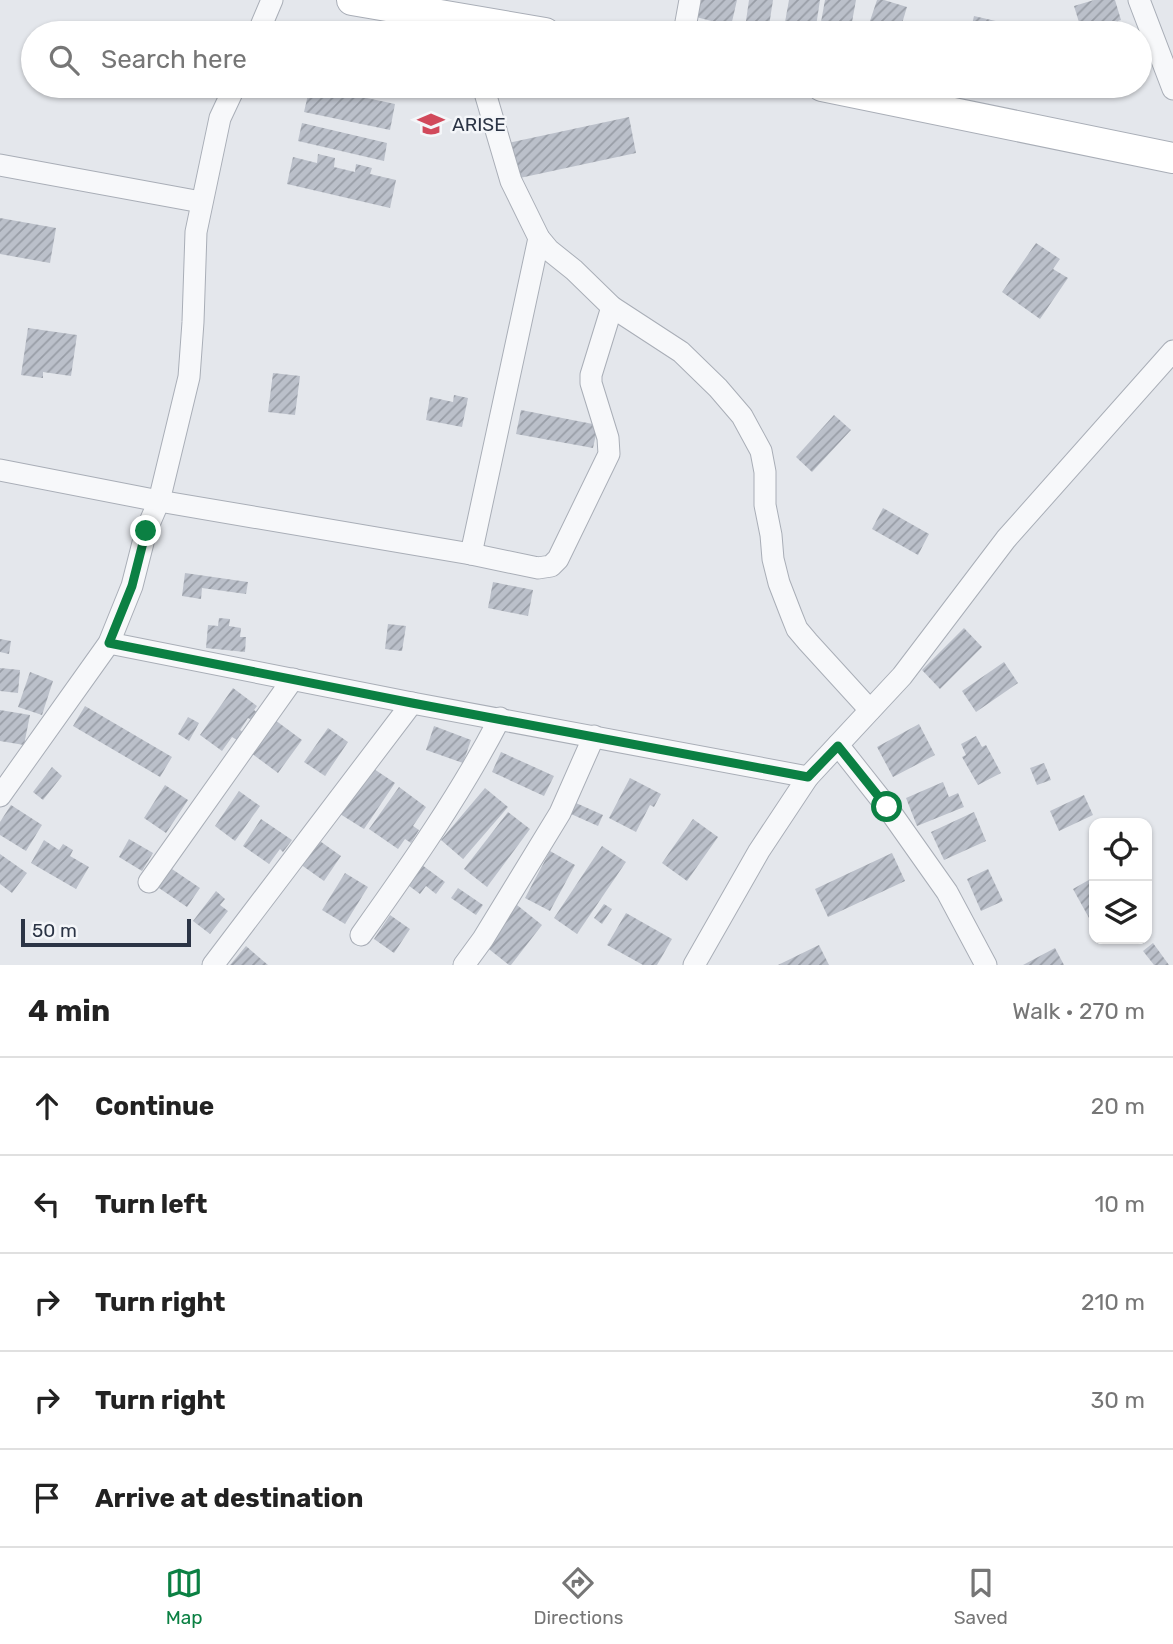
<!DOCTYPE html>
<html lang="en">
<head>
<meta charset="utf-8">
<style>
	body { margin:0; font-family:Rubik,sans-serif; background:#f6f6f6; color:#222 }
	.controls { position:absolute; right:21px; bottom:21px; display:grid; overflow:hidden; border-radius:14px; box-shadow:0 2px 5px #0004 }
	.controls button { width:63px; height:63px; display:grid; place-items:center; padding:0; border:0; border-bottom:2px solid #e0e0e0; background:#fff; color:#222; font:35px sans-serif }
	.scale { position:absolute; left:21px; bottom:18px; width:170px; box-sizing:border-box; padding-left:7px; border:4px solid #2b3445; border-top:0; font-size:19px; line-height:24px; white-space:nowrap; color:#2b3445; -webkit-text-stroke:5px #f4f6f9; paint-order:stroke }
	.stop { position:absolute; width:21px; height:21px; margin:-16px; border:5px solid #0b8043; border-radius:50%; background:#fff }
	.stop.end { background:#0b8043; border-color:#fff; box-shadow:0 2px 7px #0008 }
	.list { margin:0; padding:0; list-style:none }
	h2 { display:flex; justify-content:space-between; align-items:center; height:91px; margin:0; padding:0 28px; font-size:30px }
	h2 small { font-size:23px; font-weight:400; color:#767676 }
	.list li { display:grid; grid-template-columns:46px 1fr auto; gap:21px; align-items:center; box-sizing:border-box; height:98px; padding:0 28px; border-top:2px solid #e0e0e0 }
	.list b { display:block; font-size:26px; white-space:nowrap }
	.list em { font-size:23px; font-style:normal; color:#767676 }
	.icon { flex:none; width:38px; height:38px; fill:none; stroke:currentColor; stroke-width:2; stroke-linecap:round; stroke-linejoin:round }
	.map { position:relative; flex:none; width:1173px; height:965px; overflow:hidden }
	.search { position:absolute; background:#fff; box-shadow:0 2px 5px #0004; left:21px; right:21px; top:21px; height:77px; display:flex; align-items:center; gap:18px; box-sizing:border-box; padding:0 24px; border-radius:38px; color:#767676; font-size:26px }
	.sheet { height:581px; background:#fff }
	nav { display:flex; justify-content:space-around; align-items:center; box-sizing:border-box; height:98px; border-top:2px solid #e0e0e0; background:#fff; font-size:19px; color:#767676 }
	nav a { display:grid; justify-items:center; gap:4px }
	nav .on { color:#0b8043 }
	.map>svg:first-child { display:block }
	.building { fill:url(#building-hatch) }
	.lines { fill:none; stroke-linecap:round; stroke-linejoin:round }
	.street-casing { stroke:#a9aeb7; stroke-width:23 }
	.secondary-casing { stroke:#a9aeb7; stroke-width:32 }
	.street { stroke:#f7f8fa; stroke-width:21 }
	.secondary { stroke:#fff; stroke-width:30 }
	.route { stroke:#0b8043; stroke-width:9 }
	.labels { text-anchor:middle; stroke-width:5; stroke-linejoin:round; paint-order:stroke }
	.poi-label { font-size:19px; fill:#2b3445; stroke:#f4f6f9; text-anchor:start }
</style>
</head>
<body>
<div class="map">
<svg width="1173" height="965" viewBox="0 0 1173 965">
	<defs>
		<pattern id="building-hatch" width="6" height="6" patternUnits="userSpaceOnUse" patternTransform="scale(1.75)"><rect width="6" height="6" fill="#bbc0ca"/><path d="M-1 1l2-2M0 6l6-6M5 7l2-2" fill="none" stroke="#989da6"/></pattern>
	</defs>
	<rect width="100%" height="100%" fill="#e4e7ec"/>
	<g class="building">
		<path d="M 700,0 L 737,0 L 731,26 L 696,17 Z"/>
		<path d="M 749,0 L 773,0 L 768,32 L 745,28 Z"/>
		<path d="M 789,0 L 820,0 L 815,33 L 783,33 Z"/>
		<path d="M 825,0 L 856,0 L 850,33 L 819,33 Z"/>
		<path d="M 877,0 L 884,0 L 907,7 L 899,33 L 866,33 Z"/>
		<path d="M 1094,0 L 1115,0 L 1121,20 L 1118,21 L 1119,27 L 1099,33 L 1098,27 L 1082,32 L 1074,6 Z"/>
		<path d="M 974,16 L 1000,22 L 997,33 L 970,33 Z"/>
		<path d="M 30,40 L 33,41 L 33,72 L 23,70 Z"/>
		<path d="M 148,86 L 188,86 L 187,95 L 148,87 Z"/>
		<path d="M 310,86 L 395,104 L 390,130 L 304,112 Z"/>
		<path d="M 989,86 L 1003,86 L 1001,97 L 987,95 Z"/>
		<path d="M 1100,86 L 1126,86 L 1126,93 L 1100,92 Z"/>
		<path d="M 629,117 L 636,153 L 515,179 L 508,143 Z"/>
		<path d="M 302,123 L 387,143 L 384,161 L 298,141 Z"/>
		<path d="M 318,154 L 335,158 L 334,167 L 355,172 L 356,164 L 372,168 L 370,174 L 396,180 L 390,208 L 287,184 L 293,157 L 317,163 Z"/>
		<path d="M 0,218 L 56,228 L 50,263 L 0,254 Z"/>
		<path d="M 1036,243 L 1060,259 L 1053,269 L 1068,278 L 1040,319 L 1002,292 Z"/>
		<path d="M 28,328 L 77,335 L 71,376 L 43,372 L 43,378 L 21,375 Z"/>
		<path d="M 273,373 L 300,376 L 295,415 L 268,412 Z"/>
		<path d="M 454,395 L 468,398 L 462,427 L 426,420 L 430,397 L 453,402 Z"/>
		<path d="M 521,410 L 598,425 L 593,448 L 516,434 Z"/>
		<path d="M 834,415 L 851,430 L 812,472 L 796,457 Z"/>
		<path d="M 883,508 L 929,534 L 918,555 L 872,529 Z"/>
		<path d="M 185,573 L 248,582 L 246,594 L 202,588 L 201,599 L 182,596 Z"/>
		<path d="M 493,582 L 533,590 L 528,616 L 488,608 Z"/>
		<path d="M 219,618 L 230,619 L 229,626 L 241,628 L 240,637 L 246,637 L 245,652 L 206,648 L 208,625 L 218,626 Z"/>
		<path d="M 388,624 L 406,626 L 402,651 L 385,649 Z"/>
		<path d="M 964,628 L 982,647 L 940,689 L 922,670 Z"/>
		<path d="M 0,639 L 11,641 L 9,654 L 0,652 Z"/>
		<path d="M 1004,662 L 1018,683 L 976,712 L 962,691 Z"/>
		<path d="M 0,668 L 20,670 L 18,693 L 0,691 Z"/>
		<path d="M 30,672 L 53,681 L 42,715 L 18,707 Z"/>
		<path d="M 233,688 L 257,706 L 254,710 L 259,714 L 253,721 L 248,718 L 240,730 L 243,732 L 237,740 L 232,737 L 222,751 L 200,735 Z"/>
		<path d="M 85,706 L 172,757 L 160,777 L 73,726 Z"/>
		<path d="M 0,710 L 30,715 L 24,745 L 0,741 Z"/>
		<path d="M 188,717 L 199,723 L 189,741 L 178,734 Z"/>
		<path d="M 275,720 L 302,740 L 278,773 L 251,753 Z"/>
		<path d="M 919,724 L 935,755 L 893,777 L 877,747 Z"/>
		<path d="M 434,726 L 471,740 L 463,763 L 426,750 Z"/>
		<path d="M 328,728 L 348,742 L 325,776 L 304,762 Z"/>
		<path d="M 976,736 L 982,747 L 986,745 L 1001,773 L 978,785 L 962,757 L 966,755 L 961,744 Z"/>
		<path d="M 501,752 L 554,776 L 544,796 L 492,772 Z"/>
		<path d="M 1044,763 L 1051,780 L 1037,785 L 1030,768 Z"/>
		<path d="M 52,767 L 62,776 L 43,800 L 33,792 Z"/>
		<path d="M 371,767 L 395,783 L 364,829 L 340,814 Z"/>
		<path d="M 630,778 L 661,794 L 654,807 L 650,805 L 636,832 L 609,818 Z"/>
		<path d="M 943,782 L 949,797 L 958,793 L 964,807 L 917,826 L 906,798 Z"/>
		<path d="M 165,785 L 188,800 L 166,833 L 144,818 Z"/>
		<path d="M 399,787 L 426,807 L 413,826 L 419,830 L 411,843 L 405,839 L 398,849 L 369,829 Z"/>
		<path d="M 485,788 L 508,807 L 463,859 L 441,840 Z"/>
		<path d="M 239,791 L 260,806 L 235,841 L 215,826 Z"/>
		<path d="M 1084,795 L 1093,815 L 1059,831 L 1050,811 Z"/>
		<path d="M 576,803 L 603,815 L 598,826 L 571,814 Z"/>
		<path d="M 11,805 L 42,825 L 26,851 L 0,835 L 0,822 Z"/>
		<path d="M 508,812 L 530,829 L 487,887 L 464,869 Z"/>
		<path d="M 974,812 L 986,841 L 944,860 L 931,832 Z"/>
		<path d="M 261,819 L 292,840 L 283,852 L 280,849 L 269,864 L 243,846 Z"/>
		<path d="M 693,819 L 718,837 L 687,881 L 662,863 Z"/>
		<path d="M 129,839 L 153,853 L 142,871 L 119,857 Z"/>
		<path d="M 317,839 L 341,856 L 324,881 L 300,864 Z"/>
		<path d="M 44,840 L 59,850 L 63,844 L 73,850 L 70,856 L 89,867 L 76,889 L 31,863 Z"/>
		<path d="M 602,846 L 626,862 L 577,934 L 554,918 Z"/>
		<path d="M 550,851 L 575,865 L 550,911 L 525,898 Z"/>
		<path d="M 892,853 L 905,881 L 828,917 L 815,889 Z"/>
		<path d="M 0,854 L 27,873 L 12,893 L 0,884 Z"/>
		<path d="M 422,865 L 445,882 L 436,894 L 426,886 L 420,894 L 408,885 Z"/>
		<path d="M 169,867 L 200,888 L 187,907 L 156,886 Z"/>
		<path d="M 988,869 L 1003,901 L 981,911 L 967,879 Z"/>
		<path d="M 345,873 L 368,887 L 345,924 L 322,910 Z"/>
		<path d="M 1094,877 L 1094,927 L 1073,889 Z"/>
		<path d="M 458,888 L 483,905 L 476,915 L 451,898 Z"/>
		<path d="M 216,891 L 225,899 L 220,905 L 228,911 L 210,934 L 193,921 Z"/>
		<path d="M 604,904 L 612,909 L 602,924 L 594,918 Z"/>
		<path d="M 517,905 L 542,925 L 511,965 L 509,965 L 485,946 Z"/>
		<path d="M 626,913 L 672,939 L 657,965 L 643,965 L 607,945 Z"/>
		<path d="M 390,915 L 410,929 L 394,953 L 374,939 Z"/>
		<path d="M 1153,943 L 1169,965 L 1154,965 L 1143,951 Z"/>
		<path d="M 819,945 L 829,965 L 778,965 Z"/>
		<path d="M 246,946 L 268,965 L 230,965 Z"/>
		<path d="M 1055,948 L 1064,965 L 1023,965 Z"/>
	</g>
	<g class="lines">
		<g class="street-casing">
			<g id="street">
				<path d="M 1139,0 L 1173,89"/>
				<path d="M 258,33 L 272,0"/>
				<path d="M 684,33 L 690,0"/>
				<path d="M 483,86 L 511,181 L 539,238 L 549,250 L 574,270 L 612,307 L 681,352 L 718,388 L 742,416 L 761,451 L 765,472 L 765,505 L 771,535 L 773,559 L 779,583 L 791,614 L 797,629 L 808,642 L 870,710"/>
				<path d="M 0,165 L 201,202"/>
				<path d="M 0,470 L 159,501 L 471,554 L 538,568 L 551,566 L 558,559 L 609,454 L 608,438 L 591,383 L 591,375 L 612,307"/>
				<path d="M 471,554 L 539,238"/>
				<path d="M 109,643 L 412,703 L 808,777"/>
				<path d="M 838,745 L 887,807 L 947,892 L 986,965"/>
				<path d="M 0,796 L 109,643 L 132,586 L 146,531 L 159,501 L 189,377 L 193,322 L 196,232 L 220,118 L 235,86"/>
				<path d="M 149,882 L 293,679"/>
				<path d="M 361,935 C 411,865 460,795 500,718"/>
				<path d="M 213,965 L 412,703"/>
				<path d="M 464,965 L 483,939 L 560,813 L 594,736"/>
				<path d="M 694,965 L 759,851 L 808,777 L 902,676 L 1006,539 L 1173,351"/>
			</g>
		</g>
		<g class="secondary-casing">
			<g id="secondary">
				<path d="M 352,0 L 545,33"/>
				<path d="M 822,86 L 1173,158"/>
			</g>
		</g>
		<use href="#street" class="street"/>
		<use href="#secondary" class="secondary"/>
	</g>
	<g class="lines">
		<path class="route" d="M 146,531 L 132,586 L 109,643 L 412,703 L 808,777 L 838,746 L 887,807"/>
	</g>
	<defs>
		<g id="school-bare" transform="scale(2.1)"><path d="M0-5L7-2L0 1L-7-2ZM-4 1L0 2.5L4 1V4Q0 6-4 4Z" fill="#d1495b" stroke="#f4f6f9" stroke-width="2.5" paint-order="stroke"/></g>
	</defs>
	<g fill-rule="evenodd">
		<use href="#school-bare" x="431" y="124"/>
	</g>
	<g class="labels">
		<g class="poi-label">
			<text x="452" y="131">ARISE</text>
		</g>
	</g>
</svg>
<div class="controls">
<button><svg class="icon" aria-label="locate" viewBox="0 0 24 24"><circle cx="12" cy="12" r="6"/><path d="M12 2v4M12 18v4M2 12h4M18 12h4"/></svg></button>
<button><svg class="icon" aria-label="layers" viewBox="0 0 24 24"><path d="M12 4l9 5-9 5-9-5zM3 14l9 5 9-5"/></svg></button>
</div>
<div class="scale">50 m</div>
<div class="stop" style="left:887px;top:807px"></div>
<div class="stop end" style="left:146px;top:531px"></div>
<div class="search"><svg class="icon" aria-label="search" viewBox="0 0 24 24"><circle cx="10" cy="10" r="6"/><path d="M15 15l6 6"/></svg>Search here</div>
</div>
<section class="sheet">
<h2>4 min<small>Walk · 270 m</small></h2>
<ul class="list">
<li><svg class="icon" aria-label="ahead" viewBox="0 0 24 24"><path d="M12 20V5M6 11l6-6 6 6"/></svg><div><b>Continue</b></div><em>20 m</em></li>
<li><svg class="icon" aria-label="left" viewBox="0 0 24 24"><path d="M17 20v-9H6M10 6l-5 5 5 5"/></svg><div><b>Turn left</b></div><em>10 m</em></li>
<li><svg class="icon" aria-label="right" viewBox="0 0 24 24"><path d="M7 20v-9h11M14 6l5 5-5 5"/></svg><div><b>Turn right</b></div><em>210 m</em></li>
<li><svg class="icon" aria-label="right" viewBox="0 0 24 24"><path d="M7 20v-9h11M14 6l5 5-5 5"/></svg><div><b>Turn right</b></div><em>30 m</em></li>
<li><svg class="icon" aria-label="arrive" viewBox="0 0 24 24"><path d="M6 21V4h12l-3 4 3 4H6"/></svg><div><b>Arrive at destination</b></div></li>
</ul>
</section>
<nav>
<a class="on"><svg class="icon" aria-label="map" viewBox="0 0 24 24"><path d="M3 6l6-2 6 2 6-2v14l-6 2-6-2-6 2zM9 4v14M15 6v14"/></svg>Map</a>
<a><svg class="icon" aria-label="directions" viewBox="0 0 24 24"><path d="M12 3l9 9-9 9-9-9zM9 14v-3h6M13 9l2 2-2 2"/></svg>Directions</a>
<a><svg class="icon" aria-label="saved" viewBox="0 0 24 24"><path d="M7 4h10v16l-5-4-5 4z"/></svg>Saved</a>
</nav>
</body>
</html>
